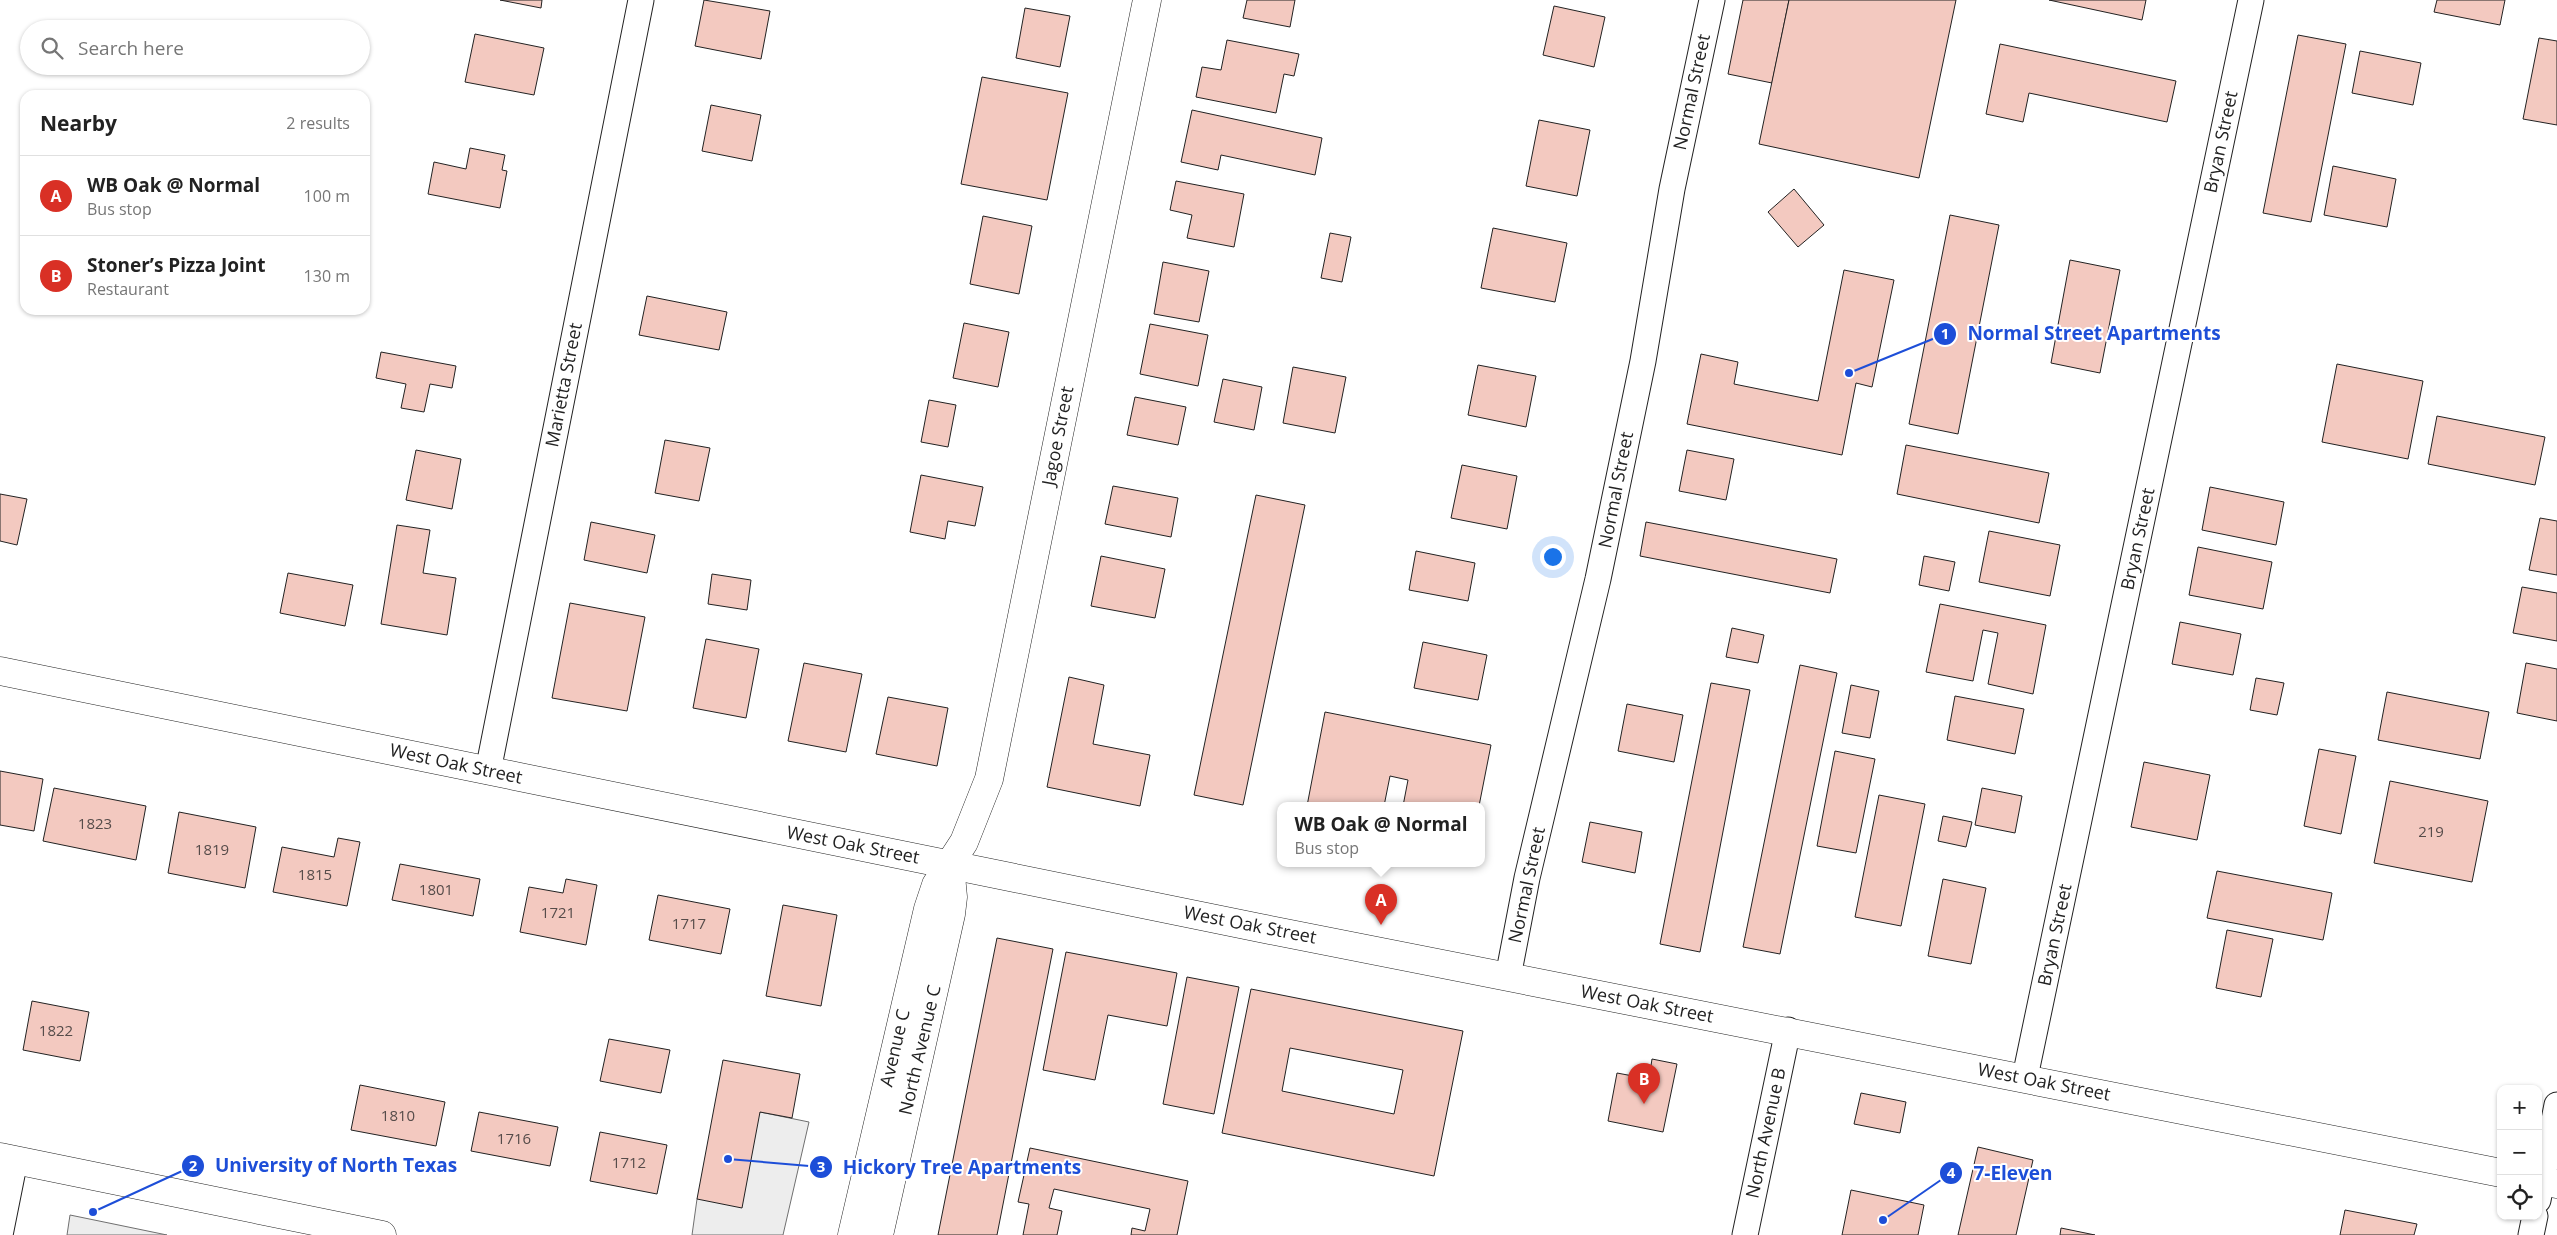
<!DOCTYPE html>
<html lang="en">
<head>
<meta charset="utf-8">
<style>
	body { margin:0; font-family:"Open Sans",sans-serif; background:#f2f2f2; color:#222 }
	.controls { position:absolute; right:15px; bottom:15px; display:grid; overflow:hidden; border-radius:10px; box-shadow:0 1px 4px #0004 }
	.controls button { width:45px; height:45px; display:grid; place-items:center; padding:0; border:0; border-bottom:1px solid #e0e0e0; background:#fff; color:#222; font:25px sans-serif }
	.you { position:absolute; left:1552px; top:556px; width:18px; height:18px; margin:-12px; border:4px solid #fff; border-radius:50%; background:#1a73e8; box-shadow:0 0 0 8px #1a73e833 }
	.badge { display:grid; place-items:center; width:32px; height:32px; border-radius:50%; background:#d93025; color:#fff; font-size:16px; font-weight:700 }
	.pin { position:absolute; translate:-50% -41px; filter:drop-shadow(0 1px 2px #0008) }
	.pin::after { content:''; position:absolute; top:26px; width:18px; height:15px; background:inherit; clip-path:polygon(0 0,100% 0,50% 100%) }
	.popup { position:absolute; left:1277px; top:802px; width:208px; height:65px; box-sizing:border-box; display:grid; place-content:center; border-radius:10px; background:#fff; filter:drop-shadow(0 1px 4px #0005); font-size:16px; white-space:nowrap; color:#767676 }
	.popup b { font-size:19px; color:#222 }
	.popup::after { content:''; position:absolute; left:50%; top:100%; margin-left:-10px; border:10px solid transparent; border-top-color:#fff }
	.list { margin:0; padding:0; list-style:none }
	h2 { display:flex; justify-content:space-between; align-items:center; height:65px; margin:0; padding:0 20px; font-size:21px }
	h2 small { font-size:16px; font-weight:400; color:#767676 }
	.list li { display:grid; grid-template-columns:32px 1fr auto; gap:15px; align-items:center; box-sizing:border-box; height:80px; padding:0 20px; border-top:1px solid #e0e0e0 }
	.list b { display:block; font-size:19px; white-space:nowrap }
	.list p { margin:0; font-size:16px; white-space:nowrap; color:#767676 }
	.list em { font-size:16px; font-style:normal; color:#767676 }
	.icon { flex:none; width:28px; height:28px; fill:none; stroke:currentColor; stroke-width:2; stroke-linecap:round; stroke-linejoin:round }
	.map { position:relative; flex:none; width:2557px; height:1235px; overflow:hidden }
	.search { position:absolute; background:#fff; box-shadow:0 1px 4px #0004; left:20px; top:20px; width:350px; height:55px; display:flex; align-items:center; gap:12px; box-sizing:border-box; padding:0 18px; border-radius:28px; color:#767676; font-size:19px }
	.panel { position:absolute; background:#fff; box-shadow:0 1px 4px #0004; left:20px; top:90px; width:350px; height:225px; border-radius:15px }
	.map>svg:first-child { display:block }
	.parking { fill:#ededed; stroke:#6f6f6f }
	.building { fill:#f3c9c0; stroke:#222; fill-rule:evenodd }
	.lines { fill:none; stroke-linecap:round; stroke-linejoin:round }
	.minor-casing { stroke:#222; stroke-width:27 }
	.tertiary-casing { stroke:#222; stroke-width:29 }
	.secondary-casing { stroke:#222; stroke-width:29 }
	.minor { stroke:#fff; stroke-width:25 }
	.tertiary { stroke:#fff; stroke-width:28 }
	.secondary { stroke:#fff; stroke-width:28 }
	.labels { text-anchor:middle; stroke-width:4; stroke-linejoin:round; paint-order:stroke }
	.number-label { font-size:15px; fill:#564c4a }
	.street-label { font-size:18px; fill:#222; stroke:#fff }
	.leader { fill:none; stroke:#1d4ed8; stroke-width:2 }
	.callout-dot { fill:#1d4ed8; stroke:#fff; stroke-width:2 }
	.mark-label { font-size:15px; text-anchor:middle; font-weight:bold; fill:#fff }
	.callout-label { font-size:19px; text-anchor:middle; font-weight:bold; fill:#1d4ed8; stroke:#fff; stroke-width:4; stroke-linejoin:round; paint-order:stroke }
</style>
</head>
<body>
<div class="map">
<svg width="2557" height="1235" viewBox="0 0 2557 1235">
	<rect width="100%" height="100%" fill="#fff"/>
	<g class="parking">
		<path d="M 760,1112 L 809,1122 L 783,1235 L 692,1235 L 697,1199 Z"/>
		<path d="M 70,1215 L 167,1235 L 67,1235 Z"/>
	</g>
	<g class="building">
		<path d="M 500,0 L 542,0 L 541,8 Z"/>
		<path d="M 704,0 L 770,11 L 761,59 L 695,46 Z"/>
		<path d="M 1247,0 L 1295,0 L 1290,27 L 1243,18 Z"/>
		<path d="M 1743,0 L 1789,0 L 1772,83 L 1728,74 Z"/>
		<path d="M 1789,0 L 1956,0 L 1919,178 L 1759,144 Z"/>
		<path d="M 2049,0 L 2146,0 L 2142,20 Z"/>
		<path d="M 2437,0 L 2505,0 L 2500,25 L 2434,12 Z"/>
		<path d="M 1554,6 L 1605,17 L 1594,67 L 1543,55 Z"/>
		<path d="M 1025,8 L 1070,16 L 1060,67 L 1016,58 Z"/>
		<path d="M 475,34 L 544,48 L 534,95 L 465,82 Z"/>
		<path d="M 2298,35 L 2346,44 L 2311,222 L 2263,213 Z"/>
		<path d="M 2539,38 L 2557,41 L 2557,125 L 2523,119 Z"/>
		<path d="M 1227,40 L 1299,54 L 1294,76 L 1284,74 L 1276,113 L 1196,97 L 1202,67 L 1221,70 Z"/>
		<path d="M 2000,44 L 2176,81 L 2167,122 L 2029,93 L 2023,122 L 1986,114 Z"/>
		<path d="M 2360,51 L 2421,63 L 2413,105 L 2352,93 Z"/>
		<path d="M 982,77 L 1068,93 L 1047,200 L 961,184 Z"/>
		<path d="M 711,105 L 761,115 L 752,161 L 702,151 Z"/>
		<path d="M 1192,110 L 1322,138 L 1315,175 L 1221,155 L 1218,170 L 1181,162 Z"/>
		<path d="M 1539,120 L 1590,130 L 1577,196 L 1526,186 Z"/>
		<path d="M 470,148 L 505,155 L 502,170 L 507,171 L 500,208 L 428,194 L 434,162 L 466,169 Z"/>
		<path d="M 2333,166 L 2396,179 L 2387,227 L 2324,215 Z"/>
		<path d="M 1176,181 L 1244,194 L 1234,247 L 1187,238 L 1192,215 L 1170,210 Z"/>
		<path d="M 1794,189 L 1824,225 L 1798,247 L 1768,212 Z"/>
		<path d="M 1950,215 L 1999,225 L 1958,434 L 1909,424 Z"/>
		<path d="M 983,216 L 1032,226 L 1019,294 L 970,284 Z"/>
		<path d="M 1493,228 L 1567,243 L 1555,302 L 1481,288 Z"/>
		<path d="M 1330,233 L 1351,237 L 1342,282 L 1321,278 Z"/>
		<path d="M 2070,260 L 2120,270 L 2100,373 L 2051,363 Z"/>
		<path d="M 1163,262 L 1209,271 L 1199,322 L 1154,314 Z"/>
		<path d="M 1844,270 L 1894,280 L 1872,387 L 1856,383 L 1842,455 L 1687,424 L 1701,354 L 1738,362 L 1734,384 L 1818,401 Z"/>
		<path d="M 647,296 L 727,312 L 719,350 L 639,335 Z"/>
		<path d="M 964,323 L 1009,332 L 998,387 L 953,378 Z"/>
		<path d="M 1150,324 L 1208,335 L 1198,386 L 1140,374 Z"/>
		<path d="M 381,352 L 456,366 L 452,388 L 430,384 L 424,412 L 401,408 L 406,384 L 376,378 Z"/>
		<path d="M 2337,364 L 2423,381 L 2408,459 L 2322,442 Z"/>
		<path d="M 1478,365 L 1536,376 L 1526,427 L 1468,415 Z"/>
		<path d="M 1293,367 L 1346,377 L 1335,433 L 1283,423 Z"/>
		<path d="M 1223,379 L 1262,387 L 1254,430 L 1214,422 Z"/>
		<path d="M 1135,397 L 1186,407 L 1178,445 L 1127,435 Z"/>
		<path d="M 929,400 L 956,405 L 948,447 L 921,442 Z"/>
		<path d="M 2437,416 L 2545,437 L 2535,485 L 2428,464 Z"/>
		<path d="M 665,440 L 710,448 L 699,501 L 655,493 Z"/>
		<path d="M 1906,445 L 2049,473 L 2039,523 L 1897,494 Z"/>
		<path d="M 416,450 L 461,459 L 452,509 L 406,500 Z"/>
		<path d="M 1687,450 L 1734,459 L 1726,500 L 1679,491 Z"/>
		<path d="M 1462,465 L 1517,476 L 1507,529 L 1451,518 Z"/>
		<path d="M 921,475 L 983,487 L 975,526 L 948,521 L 945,539 L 910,532 Z"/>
		<path d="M 1113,486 L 1178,498 L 1171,537 L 1105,524 Z"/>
		<path d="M 2210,487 L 2284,502 L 2276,545 L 2202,530 Z"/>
		<path d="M 0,494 L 27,499 L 17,545 L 0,541 Z"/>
		<path d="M 1256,495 L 1305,505 L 1243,805 L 1194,795 Z"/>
		<path d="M 2540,518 L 2557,521 L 2557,575 L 2529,570 Z"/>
		<path d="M 591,522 L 655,535 L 647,573 L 584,560 Z"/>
		<path d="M 1646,522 L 1837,559 L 1830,593 L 1640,556 Z"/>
		<path d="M 397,525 L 430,530 L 423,573 L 456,578 L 447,635 L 381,624 Z"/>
		<path d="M 1989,531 L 2060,545 L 2050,596 L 1979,582 Z"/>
		<path d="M 2198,547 L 2272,562 L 2263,609 L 2189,595 Z"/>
		<path d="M 1416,551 L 1475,563 L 1468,601 L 1409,590 Z"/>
		<path d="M 1101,556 L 1165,569 L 1155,618 L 1091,606 Z"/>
		<path d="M 1924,556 L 1955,562 L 1949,591 L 1919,585 Z"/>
		<path d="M 288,573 L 353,585 L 345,626 L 280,613 Z"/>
		<path d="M 712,574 L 751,580 L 747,610 L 708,604 Z"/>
		<path d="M 2522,587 L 2557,593 L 2557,641 L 2513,633 Z"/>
		<path d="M 570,603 L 645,617 L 627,711 L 552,698 Z"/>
		<path d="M 1940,604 L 2046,625 L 2033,694 L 1988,684 L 1998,633 L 1983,630 L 1973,681 L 1926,672 Z"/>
		<path d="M 2180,622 L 2241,634 L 2233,675 L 2172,664 Z"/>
		<path d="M 1732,628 L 1764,635 L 1758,663 L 1726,657 Z"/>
		<path d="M 706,639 L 759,649 L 746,718 L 693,708 Z"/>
		<path d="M 1423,642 L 1487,655 L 1478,700 L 1414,688 Z"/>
		<path d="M 804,663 L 862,674 L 846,752 L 788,741 Z"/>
		<path d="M 2526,663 L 2557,669 L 2557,721 L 2517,713 Z"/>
		<path d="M 1800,665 L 1837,673 L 1780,954 L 1743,947 Z"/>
		<path d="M 1069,677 L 1104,685 L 1093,744 L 1150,755 L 1140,806 L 1047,787 Z"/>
		<path d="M 2256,678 L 2284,683 L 2277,715 L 2250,710 Z"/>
		<path d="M 1711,683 L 1750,690 L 1700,952 L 1660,944 Z"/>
		<path d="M 1851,685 L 1879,691 L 1870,738 L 1842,733 Z"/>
		<path d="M 2387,692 L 2489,712 L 2480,759 L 2378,740 Z"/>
		<path d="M 1955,696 L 2024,709 L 2015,754 L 1947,740 Z"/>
		<path d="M 888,697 L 948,708 L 937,766 L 876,754 Z"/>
		<path d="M 1627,704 L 1683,715 L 1674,762 L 1618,751 Z"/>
		<path d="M 1325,712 L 1491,745 L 1479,806 L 1403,806 L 1408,780 L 1390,776 L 1384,806 L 1307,806 Z"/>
		<path d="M 2319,749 L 2356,756 L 2341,834 L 2304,826 Z"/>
		<path d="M 1835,751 L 1875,759 L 1856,853 L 1817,846 Z"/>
		<path d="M 2144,762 L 2210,775 L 2197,840 L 2131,827 Z"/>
		<path d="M 0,771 L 43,779 L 34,831 L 0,825 Z"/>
		<path d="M 2390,781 L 2488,801 L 2472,882 L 2374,863 Z"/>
		<path d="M 54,788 L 146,806 L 136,860 L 43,841 Z"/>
		<path d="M 1982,788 L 2022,796 L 2015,833 L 1975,825 Z"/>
		<path d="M 1879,795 L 1925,804 L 1901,926 L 1855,917 Z"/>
		<path d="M 179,812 L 256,827 L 245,888 L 168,873 Z"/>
		<path d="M 1943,816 L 1972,822 L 1966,847 L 1938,841 Z"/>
		<path d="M 1590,822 L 1642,832 L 1635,873 L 1582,862 Z"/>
		<path d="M 338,838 L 360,842 L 347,906 L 273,892 L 282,847 L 334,857 Z"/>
		<path d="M 400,864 L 480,879 L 473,916 L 392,900 Z"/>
		<path d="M 2217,871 L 2332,893 L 2323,940 L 2207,918 Z"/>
		<path d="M 566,879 L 597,885 L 586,945 L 520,932 L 529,887 L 563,893 Z"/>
		<path d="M 1943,879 L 1986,888 L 1971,964 L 1928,956 Z"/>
		<path d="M 658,895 L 730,909 L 721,954 L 649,940 Z"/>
		<path d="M 783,905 L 837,915 L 821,1006 L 766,996 Z"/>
		<path d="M 2227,930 L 2273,939 L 2261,997 L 2216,988 Z"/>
		<path d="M 997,938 L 1053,949 L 997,1235 L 938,1235 Z"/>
		<path d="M 1066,952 L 1177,973 L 1167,1026 L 1108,1015 L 1095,1080 L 1043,1070 Z"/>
		<path d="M 1187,977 L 1239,987 L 1214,1114 L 1163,1104 Z"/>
		<path d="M 1251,989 L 1463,1031 L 1434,1176 L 1222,1133 ZM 1290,1048 L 1403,1070 L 1394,1114 L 1282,1091 Z"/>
		<path d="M 32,1001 L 89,1012 L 80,1061 L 23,1050 Z"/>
		<path d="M 609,1039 L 670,1050 L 661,1093 L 600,1081 Z"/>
		<path d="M 1652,1059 L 1677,1064 L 1663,1132 L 1608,1121 L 1617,1073 L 1649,1079 Z"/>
		<path d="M 723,1060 L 800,1074 L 792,1118 L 760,1112 L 742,1208 L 697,1199 Z"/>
		<path d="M 360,1085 L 445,1102 L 436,1146 L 351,1130 Z"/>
		<path d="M 1861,1093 L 1906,1102 L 1900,1133 L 1854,1124 Z"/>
		<path d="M 479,1112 L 558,1127 L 550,1166 L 471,1151 Z"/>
		<path d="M 600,1132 L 667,1145 L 657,1194 L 590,1181 Z"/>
		<path d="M 1978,1147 L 2033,1160 L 2016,1235 L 1958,1235 Z"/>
		<path d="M 1030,1148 L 1188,1181 L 1177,1235 L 1131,1235 L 1132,1228 L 1145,1231 L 1150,1209 L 1054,1189 L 1049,1208 L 1062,1211 L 1057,1235 L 1023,1235 L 1029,1204 L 1018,1202 Z"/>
		<path d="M 1851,1190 L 1924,1205 L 1918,1235 L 1842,1235 Z"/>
		<path d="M 2345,1210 L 2417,1224 L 2414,1235 L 2340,1235 Z"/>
		<path d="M 2061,1228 L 2095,1235 L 2060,1235 Z"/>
	</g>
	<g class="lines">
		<g class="minor-casing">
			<g id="minor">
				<path d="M 488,771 L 641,0"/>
				<path d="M 1508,977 L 1527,878 L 1598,579 L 1643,361 L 1672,189 L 1712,0"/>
				<path d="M 2025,1077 L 2251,0"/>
				<path d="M 2538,1200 L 2557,1105"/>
				<path d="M 0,1235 L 15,1160"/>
				<path d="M 1745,1235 L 1788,1030"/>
				<path d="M 2531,1235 L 2535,1216"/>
			</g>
		</g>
		<g class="tertiary-casing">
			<g id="tertiary">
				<path d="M 852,1235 L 928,909 L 936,885 L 964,842 L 989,779 L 1147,0"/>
				<path d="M 879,1235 L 951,914 L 953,897 L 950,865"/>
			</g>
		</g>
		<g class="secondary-casing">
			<g id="secondary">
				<path d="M 0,671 L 1260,928 L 2501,1173"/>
				<path d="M 0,1157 L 382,1235"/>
				<path d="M 2538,1180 L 2557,1184"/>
			</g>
		</g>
		<use href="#minor" class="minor"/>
		<use href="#tertiary" class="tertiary"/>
		<use href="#secondary" class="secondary"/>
	</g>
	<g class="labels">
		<g class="number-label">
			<text x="95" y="829">1823</text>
			<text x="2431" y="837">219</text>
			<text x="212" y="855">1819</text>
			<text x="315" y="880">1815</text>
			<text x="436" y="895">1801</text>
			<text x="558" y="918">1721</text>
			<text x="689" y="929">1717</text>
			<text x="56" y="1036">1822</text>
			<text x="398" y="1121">1810</text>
			<text x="514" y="1144">1716</text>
			<text x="629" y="1168">1712</text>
		</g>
		<g class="street-label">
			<text transform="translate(1692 92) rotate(-78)" y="6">Normal Street</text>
			<text transform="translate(2221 142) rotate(-78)" y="6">Bryan Street</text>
			<text transform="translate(564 385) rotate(-79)" y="6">Marietta Street</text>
			<text transform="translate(1058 436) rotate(-79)" y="6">Jagoe Street</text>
			<text transform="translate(1616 490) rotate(-79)" y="6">Normal Street</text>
			<text transform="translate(2138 539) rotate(-78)" y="6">Bryan Street</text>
			<text transform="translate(456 764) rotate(12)" y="6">West Oak Street</text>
			<text transform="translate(853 845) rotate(11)" y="6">West Oak Street</text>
			<text transform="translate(1527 885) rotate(-78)" y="6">Normal Street</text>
			<text transform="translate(1250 925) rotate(11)" y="6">West Oak Street</text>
			<text transform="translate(2055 935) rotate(-78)" y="6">Bryan Street</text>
			<text transform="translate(1647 1004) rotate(11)" y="6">West Oak Street</text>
			<text transform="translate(895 1048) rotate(-77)" y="6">Avenue C</text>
			<text transform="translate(920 1050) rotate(-77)" y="6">North Avenue C</text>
			<text transform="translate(2044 1082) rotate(11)" y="6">West Oak Street</text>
			<text transform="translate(1766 1133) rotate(-78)" y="6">North Avenue B</text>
		</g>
	</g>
	<path class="leader" d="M1849 373L1945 334M93 1212L193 1166M728 1159L821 1167M1883 1220L1951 1173"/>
	<g class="callout-dot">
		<circle cx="1849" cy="373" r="5"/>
		<circle cx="93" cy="1212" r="5"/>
		<circle cx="728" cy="1159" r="5"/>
		<circle cx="1883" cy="1220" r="5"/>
		<circle cx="1945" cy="334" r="12"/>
		<circle cx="193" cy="1166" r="12"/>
		<circle cx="821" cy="1167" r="12"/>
		<circle cx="1951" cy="1173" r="12"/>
	</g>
	<g class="mark-label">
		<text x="1945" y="339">1</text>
		<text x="193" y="1171">2</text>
		<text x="821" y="1172">3</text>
		<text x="1951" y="1178">4</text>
	</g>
	<g class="callout-label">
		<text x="2094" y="340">Normal Street Apartments</text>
		<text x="336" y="1172">University of North Texas</text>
		<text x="962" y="1174">Hickory Tree Apartments</text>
		<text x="2013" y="1180">7-Eleven</text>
	</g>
</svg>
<div class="controls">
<button>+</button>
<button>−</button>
<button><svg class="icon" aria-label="locate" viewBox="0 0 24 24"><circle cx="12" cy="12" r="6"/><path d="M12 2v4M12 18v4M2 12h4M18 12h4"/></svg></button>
</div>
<div class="you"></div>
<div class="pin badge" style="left:1381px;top:925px">A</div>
<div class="popup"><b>WB Oak @ Normal</b>Bus stop</div>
<div class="pin badge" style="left:1644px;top:1104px">B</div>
<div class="search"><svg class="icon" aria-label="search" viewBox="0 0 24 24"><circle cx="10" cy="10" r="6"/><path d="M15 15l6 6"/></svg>Search here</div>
<section class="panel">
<h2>Nearby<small>2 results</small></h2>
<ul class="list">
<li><span class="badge">A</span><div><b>WB Oak @ Normal</b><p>Bus stop</p></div><em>100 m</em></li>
<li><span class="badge">B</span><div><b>Stoner’s Pizza Joint</b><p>Restaurant</p></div><em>130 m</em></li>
</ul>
</section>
</div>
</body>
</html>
